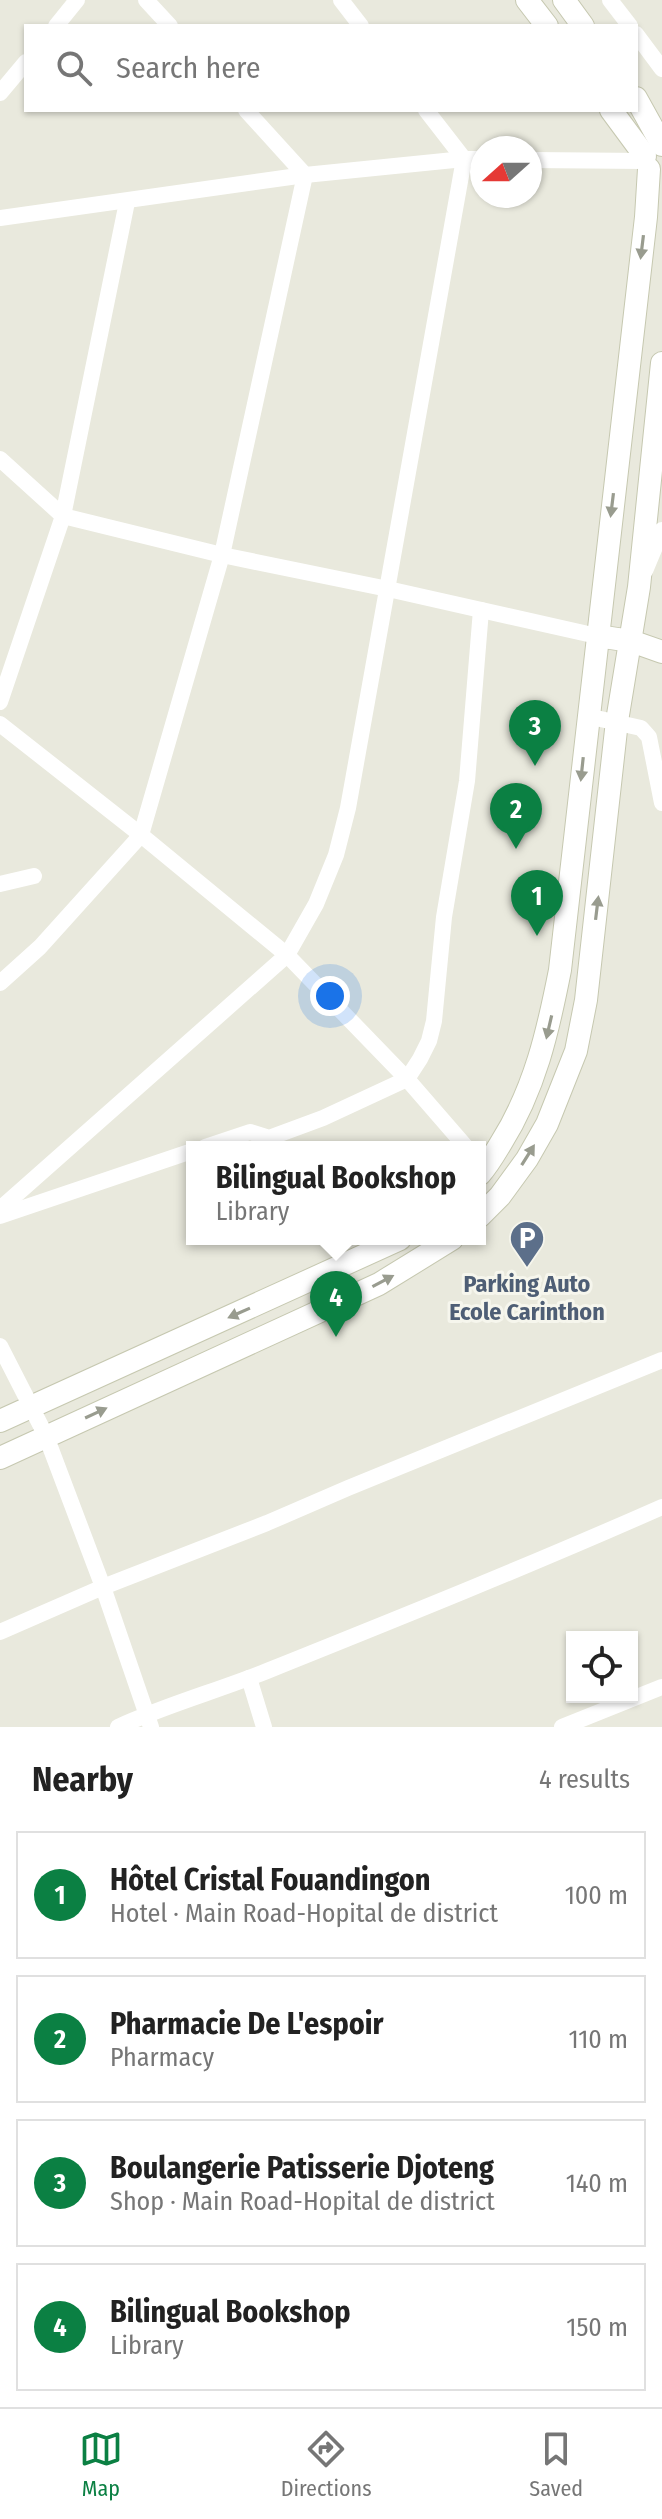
<!DOCTYPE html>
<html lang="en">
<head>
<meta charset="utf-8">
<style>
	body { margin:0; font-family:"Fira Sans Condensed",sans-serif; background:#f2f2f2; color:#222 }
	.controls { position:absolute; right:24px; bottom:24px; display:grid; overflow:hidden; border-radius:0px; box-shadow:0 2px 6px #0004 }
	.controls button { width:72px; height:72px; display:grid; place-items:center; padding:0; border:0; border-bottom:2px solid #e0e0e0; background:#fff; color:#222; font:40px sans-serif }
	.compass { position:absolute; left:470px; top:136px; width:72px; height:72px; border-radius:50%; background:#fff; box-shadow:0 2px 6px #0004; rotate:249deg }
	.you { position:absolute; left:330px; top:996px; width:28px; height:28px; margin:-20px; border:6px solid #fff; border-radius:50%; background:#1a73e8; box-shadow:0 0 0 12px #1a73e833 }
	.badge { display:grid; place-items:center; width:52px; height:52px; border-radius:50%; background:#0b8043; color:#fff; font-size:26px; font-weight:700 }
	.pin { position:absolute; translate:-50% -66px; filter:drop-shadow(0 2px 4px #0008) }
	.pin::after { content:''; position:absolute; top:42px; width:28px; height:24px; background:inherit; clip-path:polygon(0 0,100% 0,50% 100%) }
	.popup { position:absolute; left:186px; top:1141px; width:300px; height:104px; box-sizing:border-box; display:grid; place-content:center; border-radius:0px; background:#fff; filter:drop-shadow(0 2px 6px #0005); font-size:26px; white-space:nowrap; color:#767676 }
	.popup b { font-size:30px; color:#222 }
	.popup::after { content:''; position:absolute; left:50%; top:100%; margin-left:-16px; border:16px solid transparent; border-top-color:#fff }
	.list { margin:0; padding:0; list-style:none }
	h2 { display:flex; justify-content:space-between; align-items:center; height:104px; margin:0; padding:0 32px; font-size:34px }
	h2 small { font-size:26px; font-weight:400; color:#767676 }
	.list li { display:grid; grid-template-columns:52px 1fr auto; gap:24px; align-items:center; box-sizing:border-box; height:128px; margin:0 16px 16px; padding:0 16px; border:2px solid #e0e0e0; border-radius:0px }
	.list b { display:block; font-size:30px; white-space:nowrap }
	.list p { margin:0; font-size:26px; white-space:nowrap; color:#767676 }
	.list em { font-size:26px; font-style:normal; color:#767676 }
	.icon { flex:none; width:44px; height:44px; fill:none; stroke:currentColor; stroke-width:2; stroke-linecap:round; stroke-linejoin:round }
	.map { position:relative; flex:none; width:662px; height:1727px; overflow:hidden }
	.search { position:absolute; background:#fff; box-shadow:0 2px 6px #0004; left:24px; right:24px; top:24px; height:88px; display:flex; align-items:center; gap:20px; box-sizing:border-box; padding:0 28px; border-radius:0px; color:#767676; font-size:30px }
	.sheet { height:680px; background:#fff }
	nav { display:flex; justify-content:space-around; align-items:center; box-sizing:border-box; height:112px; border-top:2px solid #e0e0e0; background:#fff; font-size:22px; color:#767676 }
	nav a { display:grid; justify-items:center; gap:4px }
	nav .on { color:#0b8043 }
	.map>svg:first-child { display:block }
	.lines { fill:none; stroke-linecap:round; stroke-linejoin:round }
	.secondary-casing { stroke:#c6c8b0; stroke-width:24 }
	.street { stroke:#fff; stroke-width:16 }
	.secondary { stroke:#fff; stroke-width:22 }
	.oneway { fill:#999c8f }
	.labels { text-anchor:middle; stroke-width:6; stroke-linejoin:round; paint-order:stroke }
	.service-label { font-size:24px; font-weight:bold; fill:#4e5e75; stroke:#f6f6ed }
</style>
</head>
<body>
<div class="map">
<svg width="662" height="1727" viewBox="0 0 662 1727">
	<rect width="100%" height="100%" fill="#e9e9dd"/>
	<g class="lines">
		<g class="secondary-casing">
			<g id="secondary">
				<path d="M 527,0 L 547,26"/>
				<path d="M 564,0 L 583,26"/>
				<path d="M 636,98 L 662,145"/>
				<path d="M 611,110 L 645,156"/>
				<path d="M 597,636 L 631,641 L 662,652"/>
				<path d="M 480,1174 C 488,1165 495,1153 501,1143 C 535,1089 548,1031 560,970 L 646,217 L 649,169"/>
				<path d="M 480,1216 L 500,1196 L 527,1159 L 547,1124 L 576,1051 L 586,1000 L 617,721 L 639,587 L 662,363"/>
				<path d="M 0,1421 L 400,1239"/>
				<path d="M 0,1458 L 379,1284 L 452,1239"/>
			</g>
		</g>
		<g class="street">
			<path d="M 146,0 L 170,26"/>
			<path d="M 341,0 L 361,26"/>
			<path d="M 610,0 L 630,26"/>
			<path d="M 56,26 L 77,0"/>
			<path d="M 636,34 L 662,69"/>
			<path d="M 0,93 L 26,62"/>
			<path d="M 530,160 L 645,161"/>
			<path d="M 0,218 L 305,175 L 464,159 L 482,159"/>
			<path d="M 0,459 L 63,516 L 222,555 L 388,589 L 597,636"/>
			<path d="M 645,571 L 662,530"/>
			<path d="M 0,702 L 63,516 L 127,202"/>
			<path d="M 587,716 L 641,728 L 649,737 L 662,803"/>
			<path d="M 0,724 L 141,835 L 287,955 L 407,1079 L 466,1147"/>
			<path d="M 0,884 L 34,876"/>
			<path d="M 0,983 L 40,947 L 141,835 L 222,555 L 305,175 L 246,110"/>
			<path d="M 205,1147 L 250,1132 L 269,1138 L 323,1118 L 407,1079 L 420,1059 L 429,1041 L 434,1021 L 444,917 L 467,781 L 481,610"/>
			<path d="M 0,1209 L 287,955 L 316,904 L 336,855 L 348,808 L 464,159 L 426,110"/>
			<path d="M 0,1216 L 192,1151"/>
			<path d="M 0,1346 L 46,1436 L 103,1587 L 0,1632"/>
			<path d="M 249,1678 L 264,1727"/>
			<path d="M 118,1727 C 166,1705 217,1691 267,1671 C 399,1618 531,1565 662,1507"/>
			<path d="M 151,1727 L 103,1587 L 267,1523 L 348,1488 L 662,1360"/>
			<path d="M 562,1727 L 662,1687"/>
		</g>
		<use href="#secondary" class="secondary"/>
	</g>
	<defs><path id="oneway-solid" d="M-6-.8H1V-3.2L6.5 0L1 3.2V.8H-6Z" transform="scale(2)"/></defs>
	<g class="oneway">
		<use href="#oneway-solid" transform="translate(642 247) rotate(97)"/>
		<use href="#oneway-solid" transform="translate(612 505) rotate(97)"/>
		<use href="#oneway-solid" transform="translate(582 769) rotate(96)"/>
		<use href="#oneway-solid" transform="translate(597 908) rotate(-83)"/>
		<use href="#oneway-solid" transform="translate(549 1027) rotate(103)"/>
		<use href="#oneway-solid" transform="translate(528 1155) rotate(-58)"/>
		<use href="#oneway-solid" transform="translate(383 1281) rotate(-28)"/>
		<use href="#oneway-solid" transform="translate(239 1313) rotate(156)"/>
		<use href="#oneway-solid" transform="translate(96 1413) rotate(-25)"/>
	</g>
	<defs>
		<g id="parking-pin" transform="scale(1.8)"><path d="M0 17L-7.5 6A9.5 9.5 0 1 1 7.5 6Z" fill="#5c6f8a" stroke="#f6f6ed"/><path d="M-3.5-5.5H1a3.5 3.5 0 0 1 0 7H-1V5.5H-3.5ZM-1-3.4V-.6H.8a1.4 1.4 0 0 0 0-2.8Z" fill="#fff"/></g>
	</defs>
	<g fill-rule="evenodd">
		<use href="#parking-pin" x="527" y="1238"/>
	</g>
	<g class="labels">
		<g class="service-label">
			<text x="527" y="1292">Parking Auto<tspan x="527" dy="28">Ecole Carinthon</tspan></text>
		</g>
	</g>
</svg>
<div class="controls">
<button><svg class="icon" aria-label="locate" viewBox="0 0 24 24"><circle cx="12" cy="12" r="6"/><path d="M12 2v4M12 18v4M2 12h4M18 12h4"/></svg></button>
</div>
<svg class="compass" viewBox="-18 -18 36 36"><path d="M0-13l5 13h-10z" fill="#e53935"/><path d="M0 13l5-13h-10z" fill="#767676"/></svg>
<div class="you"></div>
<div class="pin badge" style="left:537px;top:936px">1</div>
<div class="pin badge" style="left:516px;top:849px">2</div>
<div class="pin badge" style="left:535px;top:766px">3</div>
<div class="pin badge" style="left:336px;top:1337px">4</div>
<div class="popup"><b>Bilingual Bookshop</b>Library</div>
<div class="search"><svg class="icon" aria-label="search" viewBox="0 0 24 24"><circle cx="10" cy="10" r="6"/><path d="M15 15l6 6"/></svg>Search here</div>
</div>
<section class="sheet">
<h2>Nearby<small>4 results</small></h2>
<ul class="list">
<li><span class="badge">1</span><div><b>Hôtel Cristal Fouandingon</b><p>Hotel · Main Road-Hopital de district</p></div><em>100 m</em></li>
<li><span class="badge">2</span><div><b>Pharmacie De L'espoir</b><p>Pharmacy</p></div><em>110 m</em></li>
<li><span class="badge">3</span><div><b>Boulangerie Patisserie Djoteng</b><p>Shop · Main Road-Hopital de district</p></div><em>140 m</em></li>
<li><span class="badge">4</span><div><b>Bilingual Bookshop</b><p>Library</p></div><em>150 m</em></li>
</ul>
</section>
<nav>
<a class="on"><svg class="icon" aria-label="map" viewBox="0 0 24 24"><path d="M3 6l6-2 6 2 6-2v14l-6 2-6-2-6 2zM9 4v14M15 6v14"/></svg>Map</a>
<a><svg class="icon" aria-label="directions" viewBox="0 0 24 24"><path d="M12 3l9 9-9 9-9-9zM9 14v-3h6M13 9l2 2-2 2"/></svg>Directions</a>
<a><svg class="icon" aria-label="saved" viewBox="0 0 24 24"><path d="M7 4h10v16l-5-4-5 4z"/></svg>Saved</a>
</nav>
</body>
</html>
